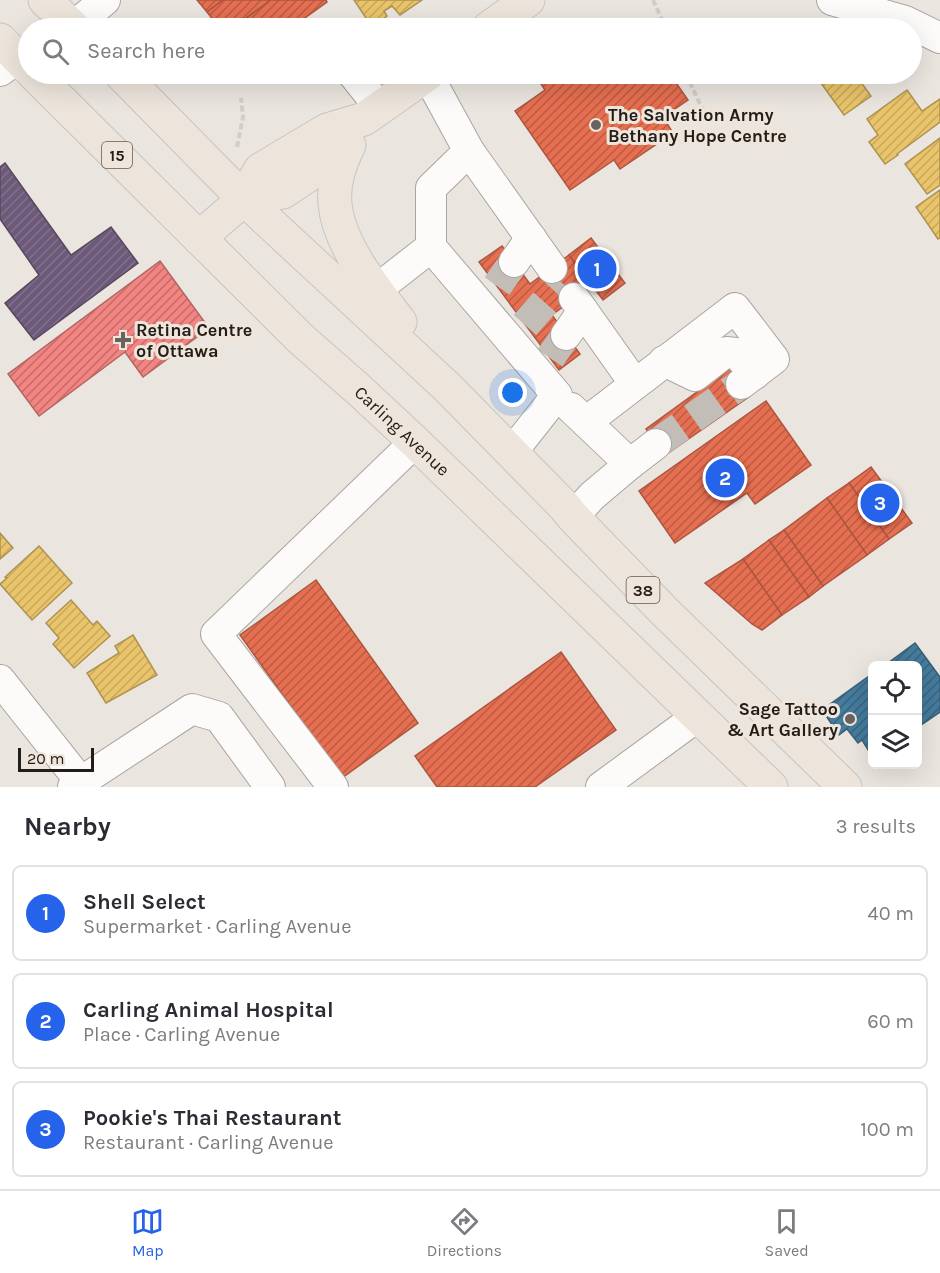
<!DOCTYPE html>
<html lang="en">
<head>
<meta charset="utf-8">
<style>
	body { margin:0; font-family:Karla,sans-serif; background:#f7f7f7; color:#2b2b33 }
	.controls { position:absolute; right:18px; bottom:18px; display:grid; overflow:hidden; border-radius:9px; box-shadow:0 6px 24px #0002 }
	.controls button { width:54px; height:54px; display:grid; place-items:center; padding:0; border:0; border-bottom:2px solid #e1e1e2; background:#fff; color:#2b2b33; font:30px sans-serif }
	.scale { position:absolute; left:18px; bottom:15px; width:76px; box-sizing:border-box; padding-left:6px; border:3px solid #211d19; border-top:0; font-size:16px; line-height:21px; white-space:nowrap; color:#211d19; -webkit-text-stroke:4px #f0e5da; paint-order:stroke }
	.you { position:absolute; left:513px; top:393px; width:21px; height:21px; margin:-15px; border:4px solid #fff; border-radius:50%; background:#1a73e8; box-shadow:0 0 0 9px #1a73e833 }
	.badge { display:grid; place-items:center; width:39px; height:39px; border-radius:50%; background:#2563eb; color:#fff; font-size:20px; font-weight:700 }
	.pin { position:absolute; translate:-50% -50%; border:3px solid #fff; box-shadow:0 2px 6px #0006 }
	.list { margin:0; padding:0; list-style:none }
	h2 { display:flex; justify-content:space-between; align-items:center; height:78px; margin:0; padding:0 24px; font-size:26px }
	h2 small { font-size:20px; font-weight:400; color:#7c7c81 }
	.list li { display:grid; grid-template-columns:39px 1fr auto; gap:18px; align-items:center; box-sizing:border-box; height:96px; margin:0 12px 12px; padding:0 12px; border:2px solid #e1e1e2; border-radius:9px }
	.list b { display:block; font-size:22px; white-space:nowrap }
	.list p { margin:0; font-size:20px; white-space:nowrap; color:#7c7c81 }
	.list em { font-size:20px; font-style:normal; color:#7c7c81 }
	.icon { flex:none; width:33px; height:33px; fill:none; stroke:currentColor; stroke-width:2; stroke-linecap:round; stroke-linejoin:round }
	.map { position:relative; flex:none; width:940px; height:787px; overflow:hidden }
	.search { position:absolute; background:#fff; box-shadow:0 6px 24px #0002; left:18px; right:18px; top:18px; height:66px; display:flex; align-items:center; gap:15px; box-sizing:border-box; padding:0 21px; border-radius:33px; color:#7c7c81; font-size:22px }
	.sheet { height:402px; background:#fff }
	nav { display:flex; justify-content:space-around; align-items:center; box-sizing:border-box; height:84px; border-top:2px solid #e1e1e2; background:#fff; font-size:16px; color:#7c7c81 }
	nav a { display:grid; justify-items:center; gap:3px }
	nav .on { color:#2563eb }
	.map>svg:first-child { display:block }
	.homes { fill:url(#homes-hatch); stroke:#ad9252; stroke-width:1.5 }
	.shops { fill:url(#shops-hatch); stroke:#ac5640; stroke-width:1.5 }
	.offices { fill:url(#offices-hatch); stroke:#56475d; stroke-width:1.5 }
	.health { fill:url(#health-hatch); stroke:#b36562; stroke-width:1.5 }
	.public { fill:url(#public-hatch); stroke:#3a5f75; stroke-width:1.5 }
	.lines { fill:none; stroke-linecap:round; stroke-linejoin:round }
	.minor-tunnel { stroke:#c3bdb7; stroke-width:30; stroke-dasharray:30 15; stroke-linecap:butt }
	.minor-casing { stroke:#aaa5a0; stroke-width:32 }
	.major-casing { stroke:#c7c4c1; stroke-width:35 }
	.path { stroke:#d0cecc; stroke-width:4; stroke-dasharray:6 3; stroke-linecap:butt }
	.minor { stroke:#fcfbfa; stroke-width:30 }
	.major { stroke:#ede5db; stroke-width:33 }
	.poi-dot { fill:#68635e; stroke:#f0e5da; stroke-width:2 }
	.labels { text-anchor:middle; stroke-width:6; stroke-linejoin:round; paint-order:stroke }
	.shield { fill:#f0e5da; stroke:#5f5953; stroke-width:1.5 }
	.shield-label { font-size:16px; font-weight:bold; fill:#211d19 }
	.poi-label { font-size:18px; font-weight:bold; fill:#211d19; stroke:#f0e5da; text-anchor:start }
	.street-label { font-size:18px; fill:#211d19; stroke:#f0e5da }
</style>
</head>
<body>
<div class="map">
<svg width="940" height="787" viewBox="0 0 940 787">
	<defs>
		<pattern id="homes-hatch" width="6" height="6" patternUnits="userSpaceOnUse" patternTransform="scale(1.5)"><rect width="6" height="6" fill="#e9c46a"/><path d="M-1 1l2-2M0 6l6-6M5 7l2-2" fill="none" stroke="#c8a85b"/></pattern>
		<pattern id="shops-hatch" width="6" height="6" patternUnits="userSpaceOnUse" patternTransform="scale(1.5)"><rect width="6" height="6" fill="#e76f51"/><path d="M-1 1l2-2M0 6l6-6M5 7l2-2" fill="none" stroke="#bb5b42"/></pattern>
		<pattern id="offices-hatch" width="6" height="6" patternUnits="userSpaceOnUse" patternTransform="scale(1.5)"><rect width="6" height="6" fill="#6d597a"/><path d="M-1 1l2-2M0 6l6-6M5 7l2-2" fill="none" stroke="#81728a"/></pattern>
		<pattern id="health-hatch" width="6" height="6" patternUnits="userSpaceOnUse" patternTransform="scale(1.5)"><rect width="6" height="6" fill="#f28482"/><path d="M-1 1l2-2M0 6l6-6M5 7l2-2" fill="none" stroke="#c46b6a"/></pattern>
		<pattern id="public-hatch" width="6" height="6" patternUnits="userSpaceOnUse" patternTransform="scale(1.5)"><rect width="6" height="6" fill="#457b9d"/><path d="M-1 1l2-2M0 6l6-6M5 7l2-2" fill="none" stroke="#39647f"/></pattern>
	</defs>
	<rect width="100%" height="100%" fill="#ebe5df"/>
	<g class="homes">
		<path d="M 354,0 L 422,0 L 400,15 L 392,6 L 384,11 L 387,16 L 372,27 Z"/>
		<path d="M 821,74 L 855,74 L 871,96 L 844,115 L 818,79 L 823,76 Z"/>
		<path d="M 907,90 L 922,111 L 940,99 L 940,122 L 897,154 L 898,155 L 885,164 L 869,142 L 878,135 L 867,119 Z"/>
		<path d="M 940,138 L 940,185 L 927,194 L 905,164 Z"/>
		<path d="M 940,190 L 940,238 L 938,239 L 916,207 Z"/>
		<path d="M 0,533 L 13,548 L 0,559 Z"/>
		<path d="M 39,546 L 72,583 L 32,620 L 0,584 L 7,578 L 5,577 Z"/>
		<path d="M 71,600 L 93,625 L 97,621 L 110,636 L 74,668 L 53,644 L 59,638 L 46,623 Z"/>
		<path d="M 133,635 L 157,675 L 106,703 L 87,673 L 119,653 L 115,646 Z"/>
	</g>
	<g class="shops">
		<path d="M 197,0 L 223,0 L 207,12 Z"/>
		<path d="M 223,0 L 271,0 L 233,28 L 219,28 L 207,12 Z"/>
		<path d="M 271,0 L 326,0 L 327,2 L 291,28 L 233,28 Z"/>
		<path d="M 544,74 L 670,74 L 688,100 L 663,117 L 673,133 L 620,169 L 614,160 L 570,190 L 515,111 L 545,90 L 537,78 Z"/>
		<path d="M 591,238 L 625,283 L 603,300 L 569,255 Z"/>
		<path d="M 502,246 L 530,284 L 569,255 L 591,286 L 552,315 L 580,354 L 559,370 L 479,262 Z"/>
		<path d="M 730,368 L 750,396 L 664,456 L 646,429 Z"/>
		<path d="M 766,401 L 811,465 L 755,504 L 747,493 L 675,543 L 639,491 Z"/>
		<path d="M 871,467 L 912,523 L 889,539 L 849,483 Z"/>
		<path d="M 849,483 L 889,539 L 867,555 L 827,498 Z"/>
		<path d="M 827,498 L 867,555 L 823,586 L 784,530 Z"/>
		<path d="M 784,530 L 823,586 L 809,597 L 769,540 Z"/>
		<path d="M 769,540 L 809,597 L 782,615 L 743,559 Z"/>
		<path d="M 743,559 L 782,615 L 762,630 L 752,624 L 705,583 Z"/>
		<path d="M 316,580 L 418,723 L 342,778 L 240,635 Z"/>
		<path d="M 561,652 L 616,730 L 535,787 L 437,787 L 415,756 Z"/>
	</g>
	<path class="offices" d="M 5,163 L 71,255 L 111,227 L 138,263 L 34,340 L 5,303 L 39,275 L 0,219 L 0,167 Z"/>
	<path class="health" d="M 160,261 L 209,328 L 143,377 L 125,352 L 39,416 L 8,374 Z"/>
	<g class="public">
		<path d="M 915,643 L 940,677 L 940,712 L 918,727 L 918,666 L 884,666 Z"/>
		<path d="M 872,674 L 872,756 L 862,740 L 858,743 L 847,729 L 839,735 L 822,710 Z"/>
	</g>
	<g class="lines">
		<g class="minor-tunnel">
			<path d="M 497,286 L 514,262"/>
			<path d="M 525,325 L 562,283"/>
			<path d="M 550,358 L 566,335"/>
			<path d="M 656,444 L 741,384"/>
		</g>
		<g class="minor-casing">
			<g id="minor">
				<path d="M 832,0 L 905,21 L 940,38"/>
				<path d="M 73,27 L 105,0"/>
				<path d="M 0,71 L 18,58"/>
				<path d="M 353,74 L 380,108"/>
				<path d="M 427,74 L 469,151 L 431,188 L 431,247"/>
				<path d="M 469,151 L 552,268"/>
				<path d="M 514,262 L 531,238"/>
				<path d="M 376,290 L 431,247 L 557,395 L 512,452"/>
				<path d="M 574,298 L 635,384"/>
				<path d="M 566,335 L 583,311"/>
				<path d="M 664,361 L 695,376 L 726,352 L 736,353 L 755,374"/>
				<path d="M 571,408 L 630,464 L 592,496 L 573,517"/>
				<path d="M 586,422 L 735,308 L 774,359 L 741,384"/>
				<path d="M 630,464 L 656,444"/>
				<path d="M 0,680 L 80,781"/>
				<path d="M 73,787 L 192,709 L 219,717 L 270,787"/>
				<path d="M 333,787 L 216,634 L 415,442"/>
				<path d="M 601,787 L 698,716"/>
			</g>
		</g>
		<g class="major-casing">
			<g id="major">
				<path d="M 45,0 L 74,28"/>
				<path d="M 489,28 L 528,0"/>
				<path d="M 0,40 L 28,68"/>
				<path d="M 34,74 L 301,339 L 358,389 L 415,442 L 771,787"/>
				<path d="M 121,74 L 244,199 L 447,387 L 565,507 L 573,517 L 664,611 L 845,787"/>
				<path d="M 347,149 C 339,166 333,184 335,204 C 339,246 375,289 400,322"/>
				<path d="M 244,199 L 283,192 L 347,149 L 349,145"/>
				<path d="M 199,238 L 244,199 L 260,170 L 327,130 L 364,119 L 428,74"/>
			</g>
		</g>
		<g class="path">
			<path d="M 653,0 L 666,28"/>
			<path d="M 686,74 L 706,117"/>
			<path d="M 237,147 L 243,117 L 241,98"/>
		</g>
		<use href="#minor" class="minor"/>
		<use href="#major" class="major"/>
	</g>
	<g class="poi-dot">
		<circle cx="596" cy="125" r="6"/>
		<path d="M120 331h6v6h6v6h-6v6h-6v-6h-6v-6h6z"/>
		<circle cx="850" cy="719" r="6"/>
	</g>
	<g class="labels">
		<g class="shield">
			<rect x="102" y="142" width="30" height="26" rx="4.5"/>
			<rect x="626.5" y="577" width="33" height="26" rx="4.5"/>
		</g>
		<g class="shield-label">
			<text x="117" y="161">15</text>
			<text x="643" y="596">38</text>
		</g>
		<g class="poi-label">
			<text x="608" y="121">The Salvation Army<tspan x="608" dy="21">Bethany Hope Centre</tspan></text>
			<text x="136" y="336">Retina Centre<tspan x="136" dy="21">of Ottawa</tspan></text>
			<text x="838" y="715" text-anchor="end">Sage Tattoo<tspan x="838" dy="21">&amp; Art Gallery</tspan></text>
		</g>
		<g class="street-label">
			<text transform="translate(402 431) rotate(43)" y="6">Carling Avenue</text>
		</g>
	</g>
</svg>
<div class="controls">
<button><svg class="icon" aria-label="locate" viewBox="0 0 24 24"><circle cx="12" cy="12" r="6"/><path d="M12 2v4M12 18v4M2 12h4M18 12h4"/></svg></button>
<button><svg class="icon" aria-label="layers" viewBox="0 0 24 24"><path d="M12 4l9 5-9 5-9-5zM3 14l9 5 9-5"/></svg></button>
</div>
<div class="scale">20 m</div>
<div class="you"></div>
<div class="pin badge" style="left:597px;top:269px">1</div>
<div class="pin badge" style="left:725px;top:478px">2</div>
<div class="pin badge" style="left:880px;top:503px">3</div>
<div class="search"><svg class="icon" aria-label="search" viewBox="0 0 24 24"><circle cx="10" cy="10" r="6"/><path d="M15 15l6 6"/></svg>Search here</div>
</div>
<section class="sheet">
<h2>Nearby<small>3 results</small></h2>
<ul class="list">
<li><span class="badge">1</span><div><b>Shell Select</b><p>Supermarket · Carling Avenue</p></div><em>40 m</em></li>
<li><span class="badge">2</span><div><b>Carling Animal Hospital</b><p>Place · Carling Avenue</p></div><em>60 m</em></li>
<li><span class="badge">3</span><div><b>Pookie's Thai Restaurant</b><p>Restaurant · Carling Avenue</p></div><em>100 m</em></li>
</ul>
</section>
<nav>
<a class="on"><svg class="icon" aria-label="map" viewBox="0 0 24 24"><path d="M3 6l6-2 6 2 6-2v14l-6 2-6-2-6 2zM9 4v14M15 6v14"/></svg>Map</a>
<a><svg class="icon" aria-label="directions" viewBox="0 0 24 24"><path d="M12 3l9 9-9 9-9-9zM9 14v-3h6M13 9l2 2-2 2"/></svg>Directions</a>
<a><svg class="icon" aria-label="saved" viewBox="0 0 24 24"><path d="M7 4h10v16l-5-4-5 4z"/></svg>Saved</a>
</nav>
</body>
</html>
